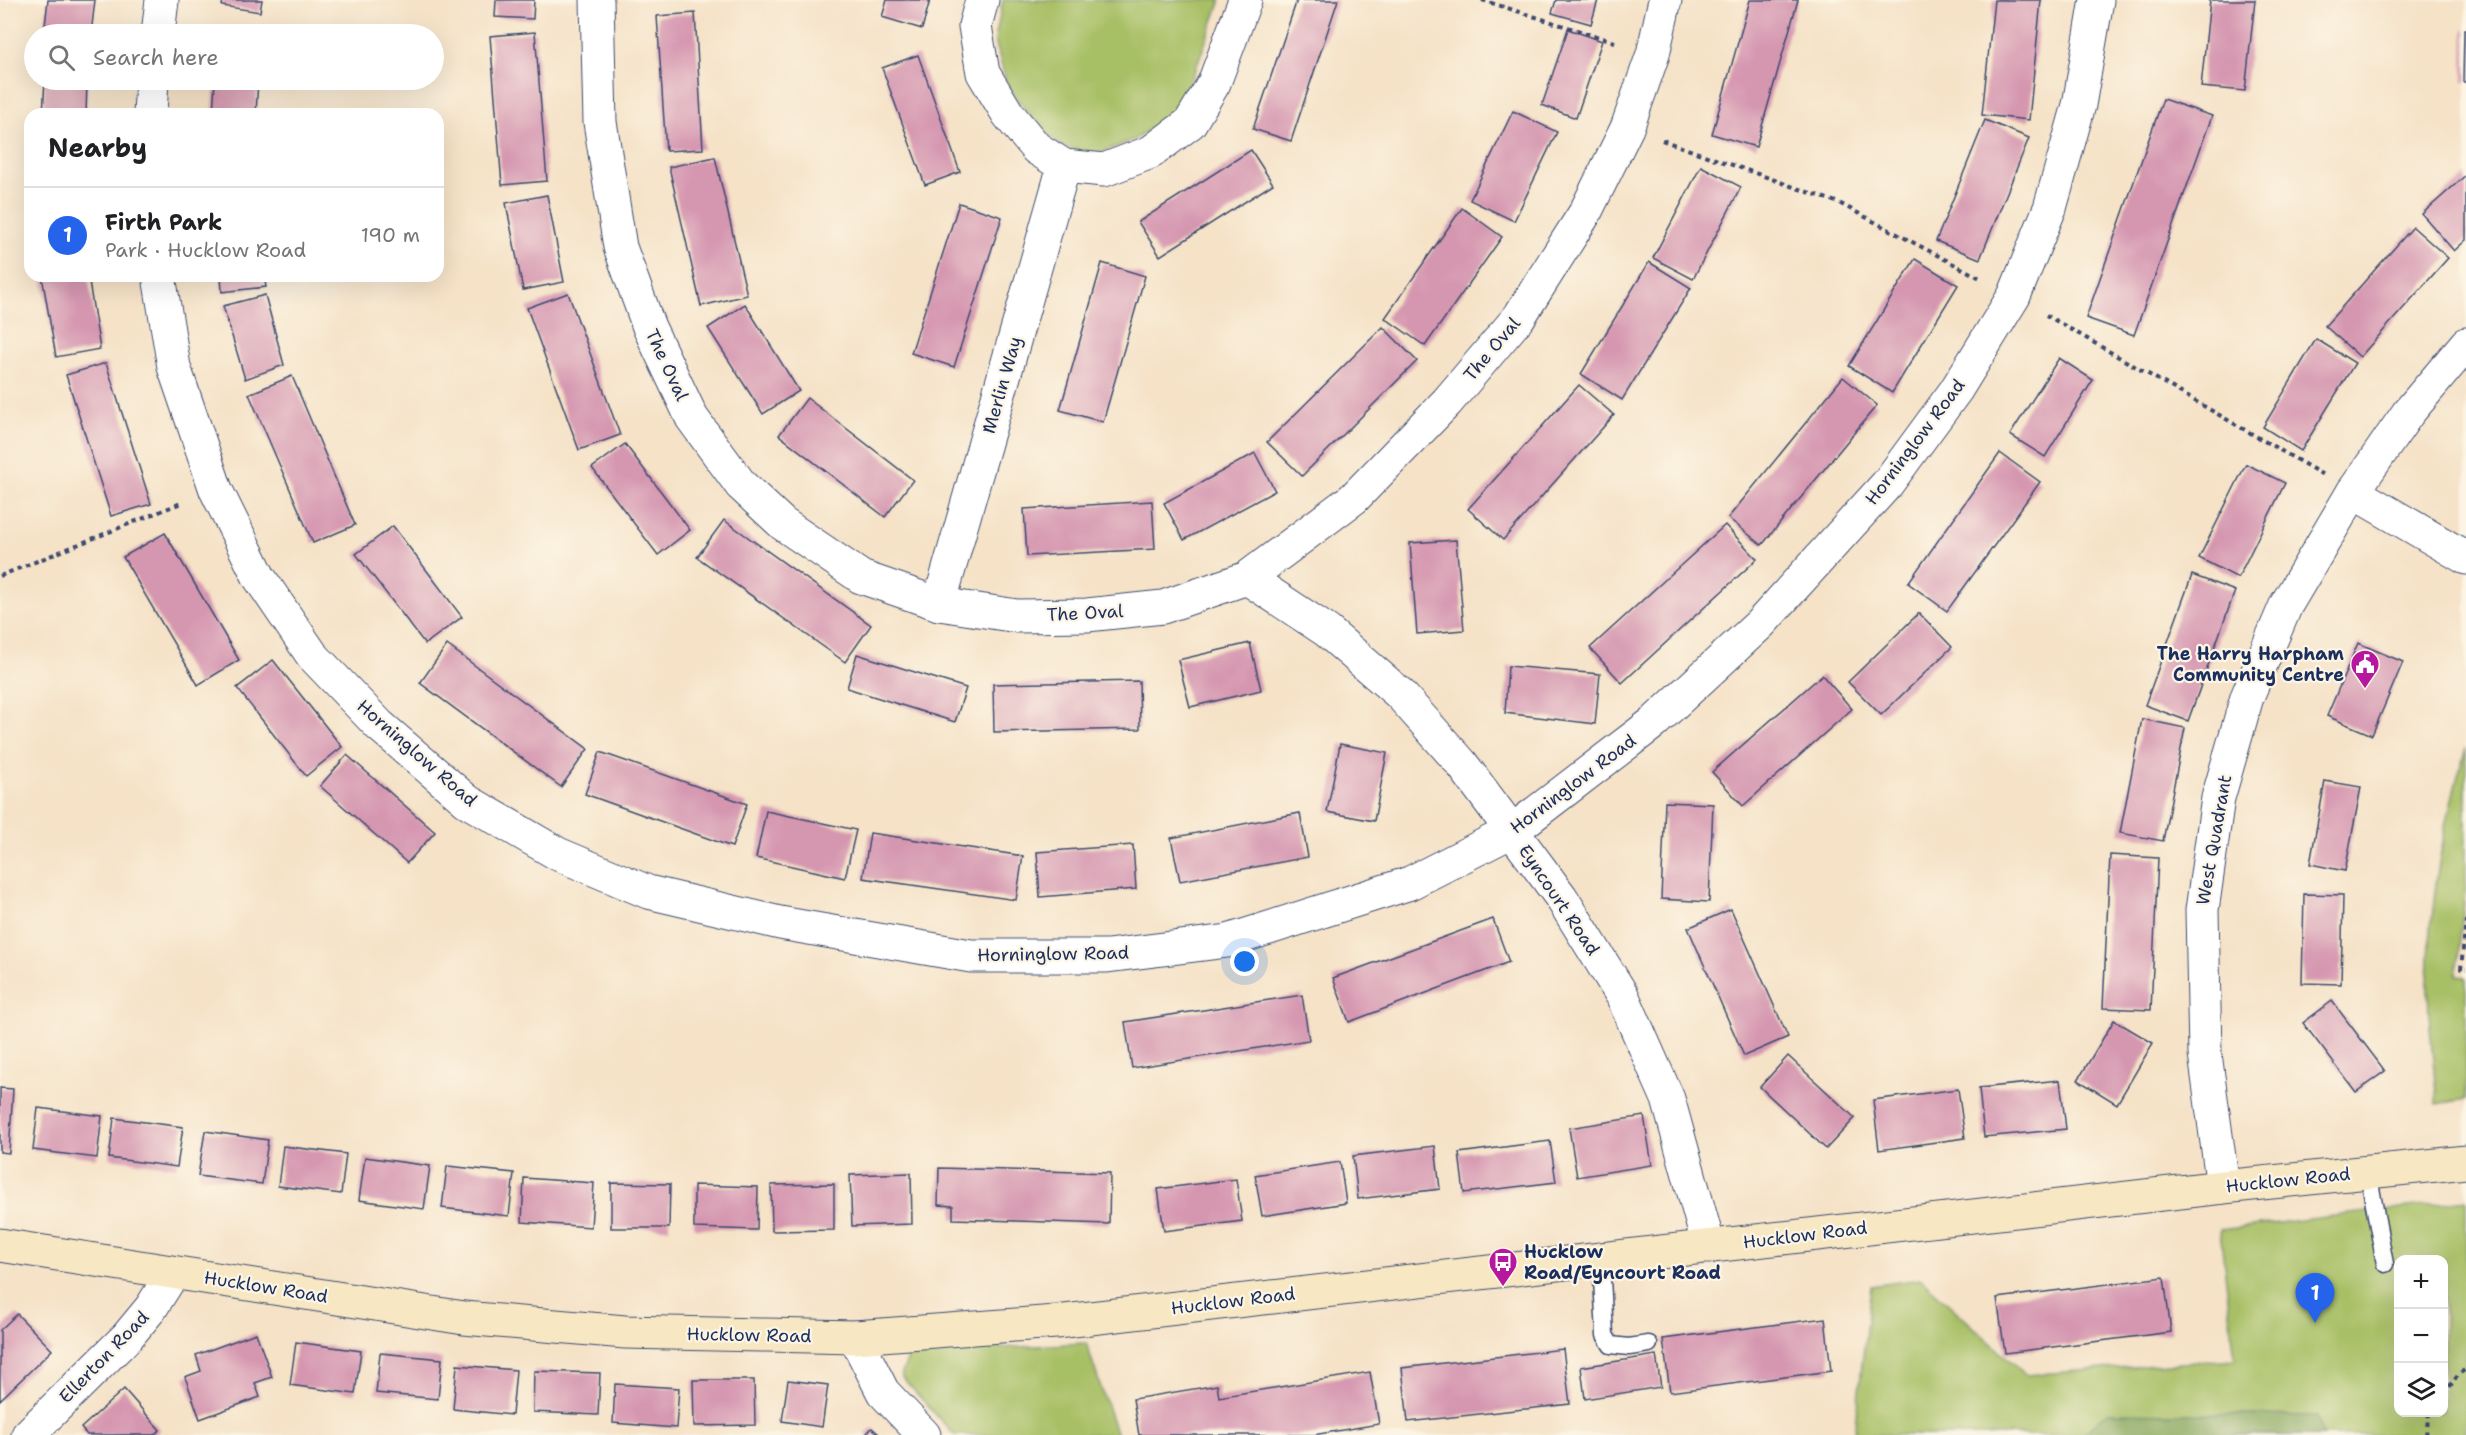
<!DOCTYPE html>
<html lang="en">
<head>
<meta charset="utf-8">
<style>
	body { margin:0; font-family:"Shantell Sans",sans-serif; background:#f6f6f6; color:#202124 }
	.controls { position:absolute; right:18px; bottom:18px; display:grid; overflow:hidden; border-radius:12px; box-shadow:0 6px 24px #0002 }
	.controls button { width:54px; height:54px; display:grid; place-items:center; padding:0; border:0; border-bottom:2px solid #e0e0e0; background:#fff; color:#202124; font:30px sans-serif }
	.you { position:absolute; left:1245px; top:962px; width:21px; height:21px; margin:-15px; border:4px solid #fff; border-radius:50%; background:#1a73e8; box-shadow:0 0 0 9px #1a73e833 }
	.badge { display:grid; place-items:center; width:39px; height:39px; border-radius:50%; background:#2563eb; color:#fff; font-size:20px; font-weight:700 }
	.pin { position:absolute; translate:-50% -50px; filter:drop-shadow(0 2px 3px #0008) }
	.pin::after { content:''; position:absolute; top:32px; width:21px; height:18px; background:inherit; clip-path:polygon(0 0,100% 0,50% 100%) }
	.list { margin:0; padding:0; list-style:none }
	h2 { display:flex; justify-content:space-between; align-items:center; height:78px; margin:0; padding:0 24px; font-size:26px }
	h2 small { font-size:20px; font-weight:400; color:#757577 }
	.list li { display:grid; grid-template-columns:39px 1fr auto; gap:18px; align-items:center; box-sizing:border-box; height:96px; padding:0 24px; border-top:2px solid #e0e0e0 }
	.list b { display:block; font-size:22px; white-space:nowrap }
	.list p { margin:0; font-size:20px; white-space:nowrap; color:#757577 }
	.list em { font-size:20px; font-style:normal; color:#757577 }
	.icon { flex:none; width:33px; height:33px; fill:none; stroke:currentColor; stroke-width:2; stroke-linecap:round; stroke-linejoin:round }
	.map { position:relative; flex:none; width:2466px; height:1435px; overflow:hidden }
	.search { position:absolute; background:#fff; box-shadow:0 6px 24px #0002; left:24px; top:24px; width:420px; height:66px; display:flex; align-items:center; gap:15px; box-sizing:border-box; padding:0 21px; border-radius:33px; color:#757577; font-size:22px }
	.panel { position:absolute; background:#fff; box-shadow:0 6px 24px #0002; left:24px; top:108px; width:420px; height:174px; border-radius:18px }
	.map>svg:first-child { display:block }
	.green { fill:#a7bf65; stroke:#617762; stroke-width:1.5; fill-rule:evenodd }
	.forest { fill:#85a65a; stroke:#506a5c; stroke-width:1.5 }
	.building { fill:#d597b0 }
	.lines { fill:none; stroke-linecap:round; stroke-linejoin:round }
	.lane-casing { stroke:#3c4a6e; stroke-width:19 }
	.street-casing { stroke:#3c4a6e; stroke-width:35 }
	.secondary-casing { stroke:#3c4a6e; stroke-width:35 }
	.path { stroke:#3c4a6e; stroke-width:4; stroke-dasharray:4.5 4.5; stroke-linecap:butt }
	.lane { stroke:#fff; stroke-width:16 }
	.street { stroke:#fff; stroke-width:33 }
	.secondary { stroke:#f7e8c3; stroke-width:33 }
	.labels { text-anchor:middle; stroke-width:4.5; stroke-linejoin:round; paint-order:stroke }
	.street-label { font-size:18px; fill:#1b2f5e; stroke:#fcf5e5 }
	.poi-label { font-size:18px; font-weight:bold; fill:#1b2f5e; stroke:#fcf5e5; text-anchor:end }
</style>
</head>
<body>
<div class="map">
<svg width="2466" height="1435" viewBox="0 0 2466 1435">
	<rect width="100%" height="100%" fill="#fcf5e5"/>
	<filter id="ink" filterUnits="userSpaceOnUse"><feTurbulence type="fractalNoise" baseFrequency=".0167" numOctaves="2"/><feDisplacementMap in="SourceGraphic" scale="12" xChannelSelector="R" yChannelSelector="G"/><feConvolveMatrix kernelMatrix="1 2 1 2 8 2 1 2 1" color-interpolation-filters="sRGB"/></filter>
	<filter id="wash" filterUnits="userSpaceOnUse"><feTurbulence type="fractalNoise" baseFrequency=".008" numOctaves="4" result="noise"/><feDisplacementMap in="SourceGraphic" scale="24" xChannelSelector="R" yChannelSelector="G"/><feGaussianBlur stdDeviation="1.35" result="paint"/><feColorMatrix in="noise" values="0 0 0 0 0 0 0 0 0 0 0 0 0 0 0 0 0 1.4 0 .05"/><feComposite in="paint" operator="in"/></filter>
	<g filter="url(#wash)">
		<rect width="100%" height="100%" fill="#f5e2c7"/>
		<g class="green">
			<path d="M 1003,0 L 1221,0 L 1195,70 L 1175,112 L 1135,139 L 1098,154 L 1062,147 L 1035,122 L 1007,86 L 995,40 Z"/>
			<path d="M 2466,748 L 2466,885 L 2456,976 L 2466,977 L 2466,1099 L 2437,1104 C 2434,1064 2428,1024 2428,984 C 2430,904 2442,825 2466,748 Z"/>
			<path d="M 2466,1200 L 2466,1435 L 1854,1435 L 1871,1286 L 1921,1279 L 2026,1375 L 2235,1359 L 2220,1230 ZM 2398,1260 L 2444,1260 L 2444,1412 L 2398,1412 Z"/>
			<path d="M 1086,1343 L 1117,1435 L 954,1435 L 901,1376 L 910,1353 Z"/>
		</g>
		<path class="forest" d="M 2107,1413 L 2316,1416 L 2323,1435 L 2082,1435 Z"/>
		<g id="blocks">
			<g class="building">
				<path d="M 48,0 L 95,0 L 91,34 L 44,34 Z"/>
				<path d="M 223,0 L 262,0 L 260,12 L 222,6 Z"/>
				<path d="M 496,0 L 534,0 L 533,19 L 495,17 Z"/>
				<path d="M 887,0 L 930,0 L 922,29 L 882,17 Z"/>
				<path d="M 1297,0 L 1338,0 L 1291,141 L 1253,129 Z"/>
				<path d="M 1556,0 L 1598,0 L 1591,24 L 1552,13 Z"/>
				<path d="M 1750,0 L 1798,0 L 1756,147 L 1712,134 Z"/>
				<path d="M 1994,0 L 2041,0 L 2029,120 L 1982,115 Z"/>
				<path d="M 2210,0 L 2255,0 L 2245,91 L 2201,87 Z"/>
				<path d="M 695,13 L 703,149 L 666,151 L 657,16 Z"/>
				<path d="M 1568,29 L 1602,41 L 1576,118 L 1542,105 Z"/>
				<path d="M 2464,29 L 2466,29 L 2466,82 L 2463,82 Z"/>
				<path d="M 535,32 L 547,181 L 502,185 L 490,36 Z"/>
				<path d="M 918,55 L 960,172 L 925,185 L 882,68 Z"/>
				<path d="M 45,80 L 87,82 L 86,114 L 43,114 Z"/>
				<path d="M 215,80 L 258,80 L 256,114 L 213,114 Z"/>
				<path d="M 2163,99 L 2212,116 L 2134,335 L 2086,318 Z"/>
				<path d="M 1513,111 L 1557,132 L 1514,221 L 1470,200 Z"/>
				<path d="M 1985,120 L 2029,138 L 1980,259 L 1936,241 Z"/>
				<path d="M 1251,150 L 1273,184 L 1160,256 L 1138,222 Z"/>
				<path d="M 715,157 L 747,295 L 701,306 L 669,167 Z"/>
				<path d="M 1701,166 L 1741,187 L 1693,279 L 1653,258 Z"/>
				<path d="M 2466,175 L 2466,240 L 2454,251 L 2422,214 Z"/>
				<path d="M 547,195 L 564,282 L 523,290 L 506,203 Z"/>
				<path d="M 959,203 L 1002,217 L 954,367 L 911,353 Z"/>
				<path d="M 1462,208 L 1502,237 L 1425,346 L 1385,318 Z"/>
				<path d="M 2413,227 L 2448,258 L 2360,357 L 2325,326 Z"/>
				<path d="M 1915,259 L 1958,285 L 1892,393 L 1849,366 Z"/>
				<path d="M 1649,262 L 1691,288 L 1622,400 L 1581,374 Z"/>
				<path d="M 1102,263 L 1145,276 L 1103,422 L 1060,410 Z"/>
				<path d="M 42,276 L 88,276 L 100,349 L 56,357 Z"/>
				<path d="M 221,276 L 264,276 L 266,287 L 222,292 Z"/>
				<path d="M 568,293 L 620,435 L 579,450 L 527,308 Z"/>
				<path d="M 265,295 L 284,365 L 245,379 L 223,306 Z"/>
				<path d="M 745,304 L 799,391 L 763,414 L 708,328 Z"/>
				<path d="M 1383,327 L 1417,361 L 1302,476 L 1267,442 Z"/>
				<path d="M 2316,339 L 2355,363 L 2301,451 L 2263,427 Z"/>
				<path d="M 2059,358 L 2093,380 L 2045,457 L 2010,435 Z"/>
				<path d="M 106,363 L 151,504 L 111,516 L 66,375 Z"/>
				<path d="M 292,376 L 355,525 L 313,543 L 249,394 Z"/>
				<path d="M 1843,377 L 1877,405 L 1762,545 L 1728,518 Z"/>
				<path d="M 1579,385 L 1614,415 L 1503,540 L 1468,509 Z"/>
				<path d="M 807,398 L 913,480 L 885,517 L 779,435 Z"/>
				<path d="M 625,444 L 690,530 L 658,555 L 592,468 Z"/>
				<path d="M 1255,453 L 1275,491 L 1184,540 L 1164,503 Z"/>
				<path d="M 2000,453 L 2040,482 L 1947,611 L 1908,583 Z"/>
				<path d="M 2246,464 L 2285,483 L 2238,578 L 2199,558 Z"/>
				<path d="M 1152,501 L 1155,549 L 1027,556 L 1024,509 Z"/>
				<path d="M 724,520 L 871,625 L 845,662 L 697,557 Z"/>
				<path d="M 1725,525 L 1757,559 L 1622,683 L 1590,648 Z"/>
				<path d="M 393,526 L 462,617 L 425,644 L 356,554 Z"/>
				<path d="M 165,533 L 239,660 L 198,685 L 123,557 Z"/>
				<path d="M 1456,540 L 1464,630 L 1417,634 L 1410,543 Z"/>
				<path d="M 2192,575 L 2235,591 L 2188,721 L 2145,705 Z"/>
				<path d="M 1919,613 L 1952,647 L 1881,715 L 1848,682 Z"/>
				<path d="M 1250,643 L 1261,690 L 1190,707 L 1178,660 Z"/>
				<path d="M 2358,643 L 2403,662 L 2372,735 L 2327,716 Z"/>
				<path d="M 447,645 L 588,749 L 561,787 L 420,683 Z"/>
				<path d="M 857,654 L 966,688 L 955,722 L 847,688 Z"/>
				<path d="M 273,660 L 342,747 L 306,776 L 237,688 Z"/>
				<path d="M 1508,666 L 1600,674 L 1595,724 L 1505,713 Z"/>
				<path d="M 1822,675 L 1852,709 L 1743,806 L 1712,772 Z"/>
				<path d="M 1139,681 L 1140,729 L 994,732 L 993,684 Z"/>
				<path d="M 2142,719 L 2185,728 L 2163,841 L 2120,833 Z"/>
				<path d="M 1340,744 L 1387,753 L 1374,821 L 1327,812 Z"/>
				<path d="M 600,752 L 747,804 L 732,847 L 585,794 Z"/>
				<path d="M 347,755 L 435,832 L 407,863 L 320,786 Z"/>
				<path d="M 2325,781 L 2361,787 L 2345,871 L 2310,864 Z"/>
				<path d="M 1665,802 L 1713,804 L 1709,902 L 1661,899 Z"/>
				<path d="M 766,811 L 856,830 L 845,878 L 756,858 Z"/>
				<path d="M 1300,813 L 1308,857 L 1180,881 L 1171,838 Z"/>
				<path d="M 870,833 L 1023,856 L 1016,900 L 863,878 Z"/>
				<path d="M 1133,845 L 1136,889 L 1040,897 L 1037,852 Z"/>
				<path d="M 2110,855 L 2158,858 L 2151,1010 L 2103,1008 Z"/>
				<path d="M 2304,894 L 2343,895 L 2341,984 L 2302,983 Z"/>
				<path d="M 1731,909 L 1788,1037 L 1744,1056 L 1688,928 Z"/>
				<path d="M 1493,919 L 1509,962 L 1349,1022 L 1333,978 Z"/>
				<path d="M 1302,995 L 1309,1040 L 1132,1068 L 1125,1022 Z"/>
				<path d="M 2332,1001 L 2385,1071 L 2356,1092 L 2303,1023 Z"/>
				<path d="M 2114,1020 L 2153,1043 L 2117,1104 L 2078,1080 Z"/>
				<path d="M 1788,1056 L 1855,1118 L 1826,1149 L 1760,1087 Z"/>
				<path d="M 2060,1080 L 2066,1129 L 1984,1137 L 1979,1088 Z"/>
				<path d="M 0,1088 L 13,1089 L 9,1153 L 0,1152 Z"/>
				<path d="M 1958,1089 L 1965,1138 L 1879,1150 L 1873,1100 Z"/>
				<path d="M 38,1108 L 102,1116 L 97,1158 L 33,1150 Z"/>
				<path d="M 1644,1116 L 1652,1165 L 1577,1177 L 1569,1128 Z"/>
				<path d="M 114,1118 L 183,1127 L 177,1167 L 109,1158 Z"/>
				<path d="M 205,1131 L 268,1140 L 262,1184 L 198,1176 Z"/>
				<path d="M 1550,1141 L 1556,1182 L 1464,1193 L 1459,1153 Z"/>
				<path d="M 283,1146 L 346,1154 L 341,1194 L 278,1186 Z"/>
				<path d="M 1435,1146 L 1440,1189 L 1358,1199 L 1353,1156 Z"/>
				<path d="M 365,1157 L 430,1166 L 424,1209 L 359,1200 Z"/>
				<path d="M 1340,1162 L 1346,1203 L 1262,1216 L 1255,1175 Z"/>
				<path d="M 447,1166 L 514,1173 L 509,1216 L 442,1208 Z"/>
				<path d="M 939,1168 L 1110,1173 L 1109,1224 L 953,1219 L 953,1206 L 938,1205 Z"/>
				<path d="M 911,1173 L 912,1224 L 852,1226 L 850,1175 Z"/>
				<path d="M 524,1178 L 594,1183 L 591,1227 L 522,1222 Z"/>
				<path d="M 1236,1179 L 1242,1221 L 1164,1231 L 1158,1189 Z"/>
				<path d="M 611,1183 L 670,1184 L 669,1228 L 611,1228 Z"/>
				<path d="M 834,1184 L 834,1230 L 772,1231 L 771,1185 Z"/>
				<path d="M 694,1185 L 758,1187 L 757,1230 L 694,1228 Z"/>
				<path d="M 2164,1277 L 2171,1332 L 2005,1353 L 1997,1298 Z"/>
				<path d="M 17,1314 L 52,1350 L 0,1400 L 0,1330 Z"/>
				<path d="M 1825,1318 L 1831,1371 L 1670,1392 L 1663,1339 Z"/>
				<path d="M 256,1333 L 272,1377 L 255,1383 L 260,1397 L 200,1419 L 185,1377 L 201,1371 L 196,1355 Z"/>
				<path d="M 296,1342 L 361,1351 L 355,1394 L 290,1385 Z"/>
				<path d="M 1563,1349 L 1570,1404 L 1408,1422 L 1402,1368 Z"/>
				<path d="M 380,1353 L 442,1359 L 438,1399 L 376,1393 Z"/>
				<path d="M 1656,1355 L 1661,1387 L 1585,1399 L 1581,1367 Z"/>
				<path d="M 457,1365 L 516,1370 L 512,1415 L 453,1409 Z"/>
				<path d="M 534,1371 L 600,1373 L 598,1415 L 533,1412 Z"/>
				<path d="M 1370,1372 L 1379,1424 L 1313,1435 L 1139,1435 L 1133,1399 L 1217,1385 L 1219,1397 Z"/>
				<path d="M 693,1380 L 754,1380 L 755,1425 L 694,1426 Z"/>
				<path d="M 788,1380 L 828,1385 L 822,1427 L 782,1421 Z"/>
				<path d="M 615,1384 L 679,1388 L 676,1428 L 613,1423 Z"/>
				<path d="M 124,1389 L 160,1430 L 154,1435 L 87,1435 L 81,1428 Z"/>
				<path d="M 872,1428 L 880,1435 L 865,1435 Z"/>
			</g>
		</g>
	</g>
	<g filter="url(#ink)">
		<use href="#blocks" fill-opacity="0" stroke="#3c4a6e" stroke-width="1.5"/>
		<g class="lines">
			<g class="lane-casing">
				<g id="lane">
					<path d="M 2368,1172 L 2385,1264"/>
					<path d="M 1601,1259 L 1605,1335 L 1611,1345 L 1629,1347 L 1649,1344"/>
				</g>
			</g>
			<g class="street-casing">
				<g id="street">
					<path d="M 597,0 L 600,122 L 620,247 L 649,327 L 692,418 L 741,485 L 783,524 L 861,577 L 939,604 L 1017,616 L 1087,615 L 1163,607 L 1247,578 L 1354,498 L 1447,402 L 1519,317 L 1585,213 L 1627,128 L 1653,54 L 1665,0"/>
					<path d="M 982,0 L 975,26 L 983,73 L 1008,114 L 1036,148 L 1064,166 L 1104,170 L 1151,152 L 1190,123 L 1214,83 L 1245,0"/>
					<path d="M 158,34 L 162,0"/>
					<path d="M 150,114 L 152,80"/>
					<path d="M 159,276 L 174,367 L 216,490 L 259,577 L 312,655 L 379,725 L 467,801 L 558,854 L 648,892 L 780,923 L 971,956 L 1107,956 L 1228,941 L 1410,883 L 1512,831 L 1653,723 L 1760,624 L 1887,484 L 1956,390 L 2014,296 L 2050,208 L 2079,105 L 2097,0"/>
					<path d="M 2353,492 L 2466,558"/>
					<path d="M 1247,578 L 1327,631 L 1400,694 L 1462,764 L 1561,897 L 1622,995 L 1668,1099 L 1709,1247"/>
					<path d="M 939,604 L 1064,166"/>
					<path d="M 2223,1187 L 2205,1054 L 2202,910 L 2218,798 L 2247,697 L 2286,605 L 2353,492 L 2408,413 L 2466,344"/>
					<path d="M 855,1337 L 883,1392 L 924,1435"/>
					<path d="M 28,1435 L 127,1337 L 151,1308 L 173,1273"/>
				</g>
			</g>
			<g class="secondary-casing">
				<path id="secondary" d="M 0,1245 L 464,1318 L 625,1332 L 855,1337 L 1056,1322 L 2223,1187 L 2466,1162"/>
			</g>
			<g class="path">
				<path d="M 1482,0 L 1618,43"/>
				<path d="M 1662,140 L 1839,203 L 1982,279"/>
				<path d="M 2046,315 L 2323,475"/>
				<path d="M 0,576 L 181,503"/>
				<path d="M 2466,920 L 2461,969 L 2466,969"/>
				<path d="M 2444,1394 L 2459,1374 L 2466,1369"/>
				<path d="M 2426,1435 L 2429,1412"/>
			</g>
			<use href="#lane" class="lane"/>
			<use href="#street" class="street"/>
			<use href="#secondary" class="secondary"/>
		</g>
	</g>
	<defs>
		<g id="civic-pin" transform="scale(1.5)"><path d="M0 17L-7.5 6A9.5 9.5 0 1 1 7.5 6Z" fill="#b5179e" stroke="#fcf5e5"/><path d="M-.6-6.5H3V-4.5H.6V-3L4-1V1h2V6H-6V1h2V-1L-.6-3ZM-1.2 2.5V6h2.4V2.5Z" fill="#fff"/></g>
		<g id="bus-pin" transform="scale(1.5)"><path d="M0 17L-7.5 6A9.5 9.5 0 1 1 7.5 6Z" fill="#b5179e" stroke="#fcf5e5"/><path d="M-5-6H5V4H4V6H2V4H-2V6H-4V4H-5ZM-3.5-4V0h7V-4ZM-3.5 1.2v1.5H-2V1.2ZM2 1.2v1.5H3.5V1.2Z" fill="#fff"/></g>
	</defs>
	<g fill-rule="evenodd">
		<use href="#civic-pin" x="2365" y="664"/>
		<use href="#bus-pin" x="1503" y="1262"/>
	</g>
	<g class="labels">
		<g class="street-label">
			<text transform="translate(1492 349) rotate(-50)" y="6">The Oval</text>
			<text transform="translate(667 365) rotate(65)" y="6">The Oval</text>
			<text transform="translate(1002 385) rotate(-74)" y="6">Merlin Way</text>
			<text transform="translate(1915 442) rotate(-53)" y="6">Horninglow Road</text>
			<text transform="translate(1085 613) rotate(-3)" y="6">The Oval</text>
			<text transform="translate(417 753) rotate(41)" y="6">Horninglow Road</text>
			<text transform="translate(1573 784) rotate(-37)" y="6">Horninglow Road</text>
			<text transform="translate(2214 840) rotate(-80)" y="6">West Quadrant</text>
			<text transform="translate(1559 900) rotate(56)" y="6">Eyncourt Road</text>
			<text transform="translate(1053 954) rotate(-1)" y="6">Horninglow Road</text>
			<text transform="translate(2288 1180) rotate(-6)" y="6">Hucklow Road</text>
			<text transform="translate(1805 1235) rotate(-7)" y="6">Hucklow Road</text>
			<text transform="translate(266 1287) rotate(9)" y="6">Hucklow Road</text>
			<text transform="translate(1233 1301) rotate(-7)" y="6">Hucklow Road</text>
			<text transform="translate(749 1335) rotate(1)" y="6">Hucklow Road</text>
			<text transform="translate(104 1357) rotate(-46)" y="6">Ellerton Road</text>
		</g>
		<g class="poi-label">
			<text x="2344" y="660">The Harry Harpham<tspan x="2344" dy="21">Community Centre</tspan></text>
			<text x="1524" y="1258" text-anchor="start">Hucklow<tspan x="1524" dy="21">Road/Eyncourt Road</tspan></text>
		</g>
	</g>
</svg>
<div class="controls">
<button>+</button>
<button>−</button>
<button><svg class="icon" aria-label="layers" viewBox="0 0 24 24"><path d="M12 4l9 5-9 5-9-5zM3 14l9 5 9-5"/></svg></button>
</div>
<div class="you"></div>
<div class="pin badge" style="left:2315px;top:1323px">1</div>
<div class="search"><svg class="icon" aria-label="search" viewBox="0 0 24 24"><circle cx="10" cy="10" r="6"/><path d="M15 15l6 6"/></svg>Search here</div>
<section class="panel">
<h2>Nearby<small></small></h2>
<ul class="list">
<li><span class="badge">1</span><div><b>Firth Park</b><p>Park · Hucklow Road</p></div><em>190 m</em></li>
</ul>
</section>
</div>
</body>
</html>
